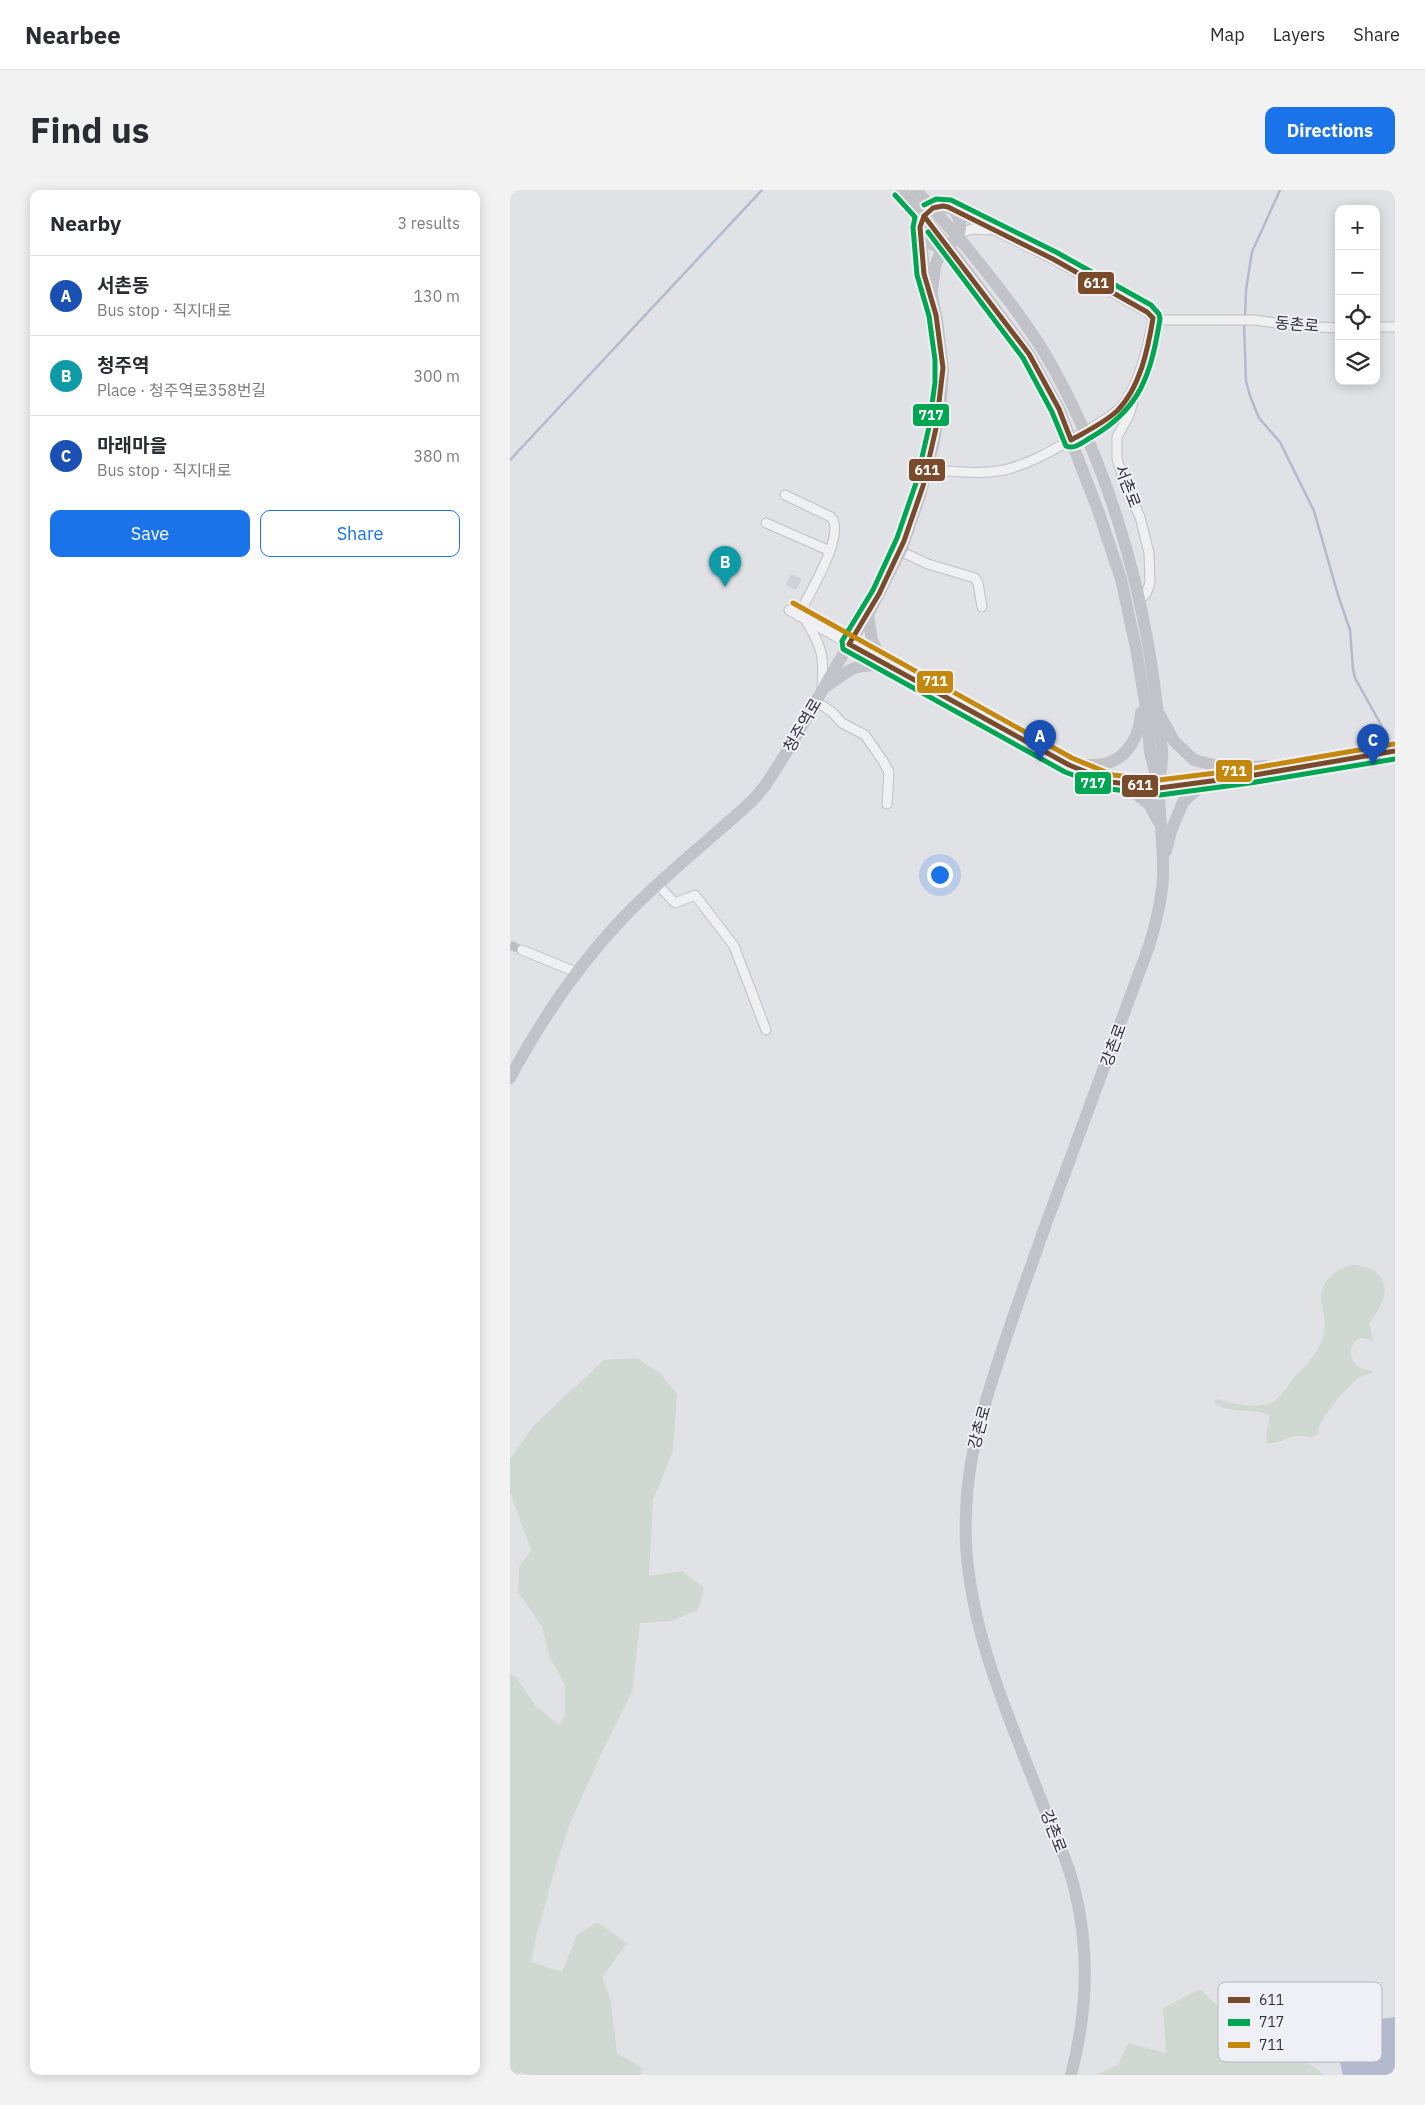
<!DOCTYPE html>
<html lang="en">
<head>
<meta charset="utf-8">
<style>
	body { margin:0; font-family:"IBM Plex Sans","Noto Sans KR",sans-serif; background:#f2f2f3; color:#2b2b33 }
	.controls { position:absolute; right:15px; top:15px; display:grid; overflow:hidden; border-radius:10px; box-shadow:0 2px 12px #0003 }
	.controls button { width:45px; height:45px; display:grid; place-items:center; padding:0; border:0; border-bottom:1px solid #e1e1e2; background:#fff; color:#2b2b33; font:25px sans-serif }
	.you { position:absolute; left:429px; top:684px; width:18px; height:18px; margin:-12px; border:4px solid #fff; border-radius:50%; background:#1a73e8; box-shadow:0 0 0 8px #1a73e833 }
	.badge { display:grid; place-items:center; width:32px; height:32px; border-radius:50%; background:#1a73e8; color:#fff; font-size:16px; font-weight:700 }
	.pin { position:absolute; translate:-50% -41px; filter:drop-shadow(0 1px 2px #0008) }
	.pin::after { content:''; position:absolute; top:26px; width:18px; height:15px; background:inherit; clip-path:polygon(0 0,100% 0,50% 100%) }
	.list { margin:0; padding:0; list-style:none }
	h2 { display:flex; justify-content:space-between; align-items:center; height:65px; margin:0; padding:0 20px; font-size:21px }
	h2 small { font-size:16px; font-weight:400; color:#7c7c81 }
	.list li { display:grid; grid-template-columns:32px 1fr auto; gap:15px; align-items:center; box-sizing:border-box; height:80px; padding:0 20px; border-top:1px solid #e1e1e2 }
	.list b { display:block; font-size:19px; white-space:nowrap }
	.list p { margin:0; font-size:16px; white-space:nowrap; color:#7c7c81 }
	.list em { font-size:16px; font-style:normal; color:#7c7c81 }
	.actions { display:flex; gap:10px; padding:15px 20px }
	.actions a { flex:1; padding:11px 0; border:1px solid #1a73e8; border-radius:10px; text-align:center; font-size:18px; color:#1a73e8 }
	.actions .main { background:#1a73e8; color:#fff }
	.icon { flex:none; width:28px; height:28px; fill:none; stroke:currentColor; stroke-width:2; stroke-linecap:round; stroke-linejoin:round }
	.map { position:relative; flex:none; width:885px; height:1885px; overflow:hidden; border-radius:10px }
	header { display:flex; align-items:center; gap:30px; box-sizing:border-box; height:70px; padding:0 25px; background:#fff; border-bottom:1px solid #e1e1e2 }
	header strong { font-size:24px }
	nav { display:flex; gap:28px; margin-inline-start:auto; font-size:18px }
	.intro { display:flex; align-items:center; justify-content:space-between; box-sizing:border-box; height:120px; padding:0 30px }
	h1 { margin:0; font-size:35px }
	.button { padding:12px 22px; border-radius:10px; background:#1a73e8; color:#fff; font-size:18px; font-weight:700 }
	main { display:flex; gap:30px; padding:0 30px }
	aside { flex:1; background:#fff; border-radius:10px; box-shadow:0 2px 12px #0003 }
	.map>svg:first-child { display:block }
	.built { fill:#d0d1d8 }
	.green { fill:#d0d8d2 }
	.water { fill:#b3bace }
	.lines { fill:none; stroke-linecap:round; stroke-linejoin:round }
	.stream { stroke:#b3bace; stroke-width:2.5 }
	.street-tunnel { stroke:#bcbec4; stroke-width:9; stroke-dasharray:9 4.5; stroke-linecap:butt }
	.street-casing { stroke:#bfc0c4; stroke-width:11 }
	.street { stroke:#f0f0f3; stroke-width:9 }
	.secondary { stroke:#c2c3c8; stroke-width:12 }
	.secondary-bridge { stroke:#c2c3c8; stroke-width:12 }
	.bus-1-casing { stroke:#eff0f5; stroke-width:9 }
	.bus-2-casing { stroke:#eff0f5; stroke-width:9 }
	.bus-3-casing { stroke:#eff0f5; stroke-width:9 }
	.bus-1 { stroke:#7a4b2a; stroke-width:5 }
	.bus-2 { stroke:#00a651; stroke-width:5 }
	.bus-3 { stroke:#c4880f; stroke-width:5 }
	.labels { text-anchor:middle; stroke-width:4; stroke-linejoin:round; paint-order:stroke }
	.street-label { font-size:16px; fill:#2a2d3c; stroke:#eff0f5 }
	.key { fill:#eff0f5; stroke:#b4b6be; stroke-width:1 }
	.key-label { font-size:14px; fill:#2a2d3c }
	.line-badge { stroke:#eff0f5; stroke-width:2 }
	.badge-label { font-size:14px; text-anchor:middle; font-weight:bold; fill:#fff }
</style>
</head>
<body>
<header>
<strong>Nearbee</strong>
<nav><a>Map</a><a>Layers</a><a>Share</a></nav>
</header>
<div class="intro"><h1>Find us</h1><a class="button">Directions</a></div>
<main>
<aside>
<h2>Nearby<small>3 results</small></h2>
<ul class="list">
<li><span class="badge" style="background:#1a4fb4">A</span><div><b>서촌동</b><p>Bus stop · 직지대로</p></div><em>130 m</em></li>
<li><span class="badge" style="background:#0f9aa8">B</span><div><b>청주역</b><p>Place · 청주역로358번길</p></div><em>300 m</em></li>
<li><span class="badge" style="background:#1a4fb4">C</span><div><b>마래마을</b><p>Bus stop · 직지대로</p></div><em>380 m</em></li>
</ul>
<div class="actions"><a class="main">Save</a><a>Share</a></div>
</aside>
<div class="map">
<svg width="885" height="1885" viewBox="0 0 885 1885">
	<rect width="100%" height="100%" fill="#e1e2e6"/>
	<path class="built" d="M 281,384 L 292,389 L 286,400 L 276,395 Z"/>
	<g class="green">
		<path d="M 843,1075 C 851,1075 858,1077 865,1082 C 885,1097 870,1118 859,1134 L 863,1151 C 835,1137 833,1182 861,1180 L 862,1183 C 858,1184 854,1185 850,1187 C 840,1193 805,1233 808,1244 L 801,1248 C 779,1240 774,1255 757,1253 C 754,1245 760,1234 759,1225 C 745,1217 712,1225 704,1211 L 707,1209 C 723,1214 752,1221 767,1209 C 774,1203 780,1192 786,1185 C 800,1171 811,1160 814,1141 C 817,1125 808,1111 812,1100 C 818,1085 827,1078 843,1075 Z"/>
		<path d="M 127,1168 L 151,1184 L 167,1204 L 163,1261 L 143,1310 L 139,1386 L 172,1381 L 194,1398 L 188,1420 L 161,1431 L 130,1433 L 122,1502 L 94,1558 L 60,1633 L 45,1678 L 27,1744 L 21,1772 L 52,1782 L 67,1745 L 87,1732 L 117,1753 L 92,1787 L 101,1812 L 107,1863 L 132,1878 L 131,1885 L 20,1885 L 10,1882 L 9,1885 L 0,1885 L 0,1484 L 7,1488 L 26,1517 L 50,1535 L 55,1525 L 55,1495 L 40,1468 L 32,1437 L 8,1402 L 9,1377 L 21,1360 L 0,1302 L 0,1269 L 24,1235 L 94,1170 Z"/>
		<path d="M 690,1799 L 729,1837 L 752,1837 L 814,1885 L 586,1885 L 608,1875 L 618,1853 L 656,1863 L 653,1818 Z"/>
	</g>
	<path class="water" d="M 885,1827 L 885,1885 L 833,1885 L 823,1843 L 832,1835 Z"/>
	<g class="lines">
		<g class="stream">
			<path d="M 735,127 L 736,100 L 742,62 L 770,0"/>
			<path d="M 734,133 L 736,191 L 740,206 L 749,228 L 770,252 L 804,321 L 828,405 L 840,440 L 843,479 L 845,488 L 875,542"/>
			<path d="M 0,270 L 252,0"/>
		</g>
		<path class="street-tunnel" d="M 0,755 L 12,760"/>
		<g class="street-casing">
			<g id="street">
				<path d="M 444,20 L 543,69 L 637,122 L 643,128"/>
				<path d="M 449,43 L 462,39 L 478,40"/>
				<path d="M 643,128 L 649,130 L 745,130 L 787,136 L 829,138"/>
				<path d="M 866,137 L 885,137"/>
				<path d="M 618,206 L 623,212 L 619,225 L 607,247 L 607,269 L 617,299 L 630,327 L 639,363 L 640,393 L 636,404 L 629,410"/>
				<path d="M 417,280 C 442,281 469,285 494,280 C 520,274 543,260 566,247 C 581,238 599,229 611,217 C 628,199 639,153 643,128"/>
				<path d="M 275,305 L 321,327 C 337,344 297,407 288,426"/>
				<path d="M 256,333 L 320,361"/>
				<path d="M 390,361 L 418,374 L 465,388 L 468,393 L 472,417"/>
				<path d="M 279,420 L 339,454"/>
				<path d="M 296,431 C 313,458 314,467 312,499"/>
				<path d="M 305,511 L 322,522 L 332,533 L 355,545 L 373,571 L 379,582 L 377,614"/>
				<path d="M 148,695 L 165,713 L 185,705 L 224,756 L 256,840"/>
				<path d="M 12,760 L 66,782"/>
			</g>
		</g>
		<use href="#street" class="street"/>
		<g class="secondary">
			<path d="M 454,54 C 483,90 513,127 537,167 C 597,271 634,398 647,517 C 649,532 651,547 652,562 C 653,574 649,587 649,599 C 649,628 654,657 653,686 C 652,710 646,733 639,756 C 605,849 571,942 536,1034 C 520,1079 504,1123 489,1169 C 468,1233 453,1285 456,1354 C 461,1447 502,1534 535,1620 C 545,1645 558,1671 564,1697 C 580,1759 577,1824 561,1885"/>
			<path d="M 447,68 L 519,164 L 549,219 L 589,323 L 611,389 L 626,458 L 637,525 L 640,562 L 646,586"/>
			<path d="M 422,101 L 425,76 L 433,56"/>
			<path d="M 358,425 L 362,450 L 372,472"/>
			<path d="M 339,454 L 559,575 L 601,592 L 624,596 L 649,598 L 739,586 L 885,561"/>
			<path d="M 314,498 C 341,480 341,473 375,476"/>
			<path d="M 650,525 L 664,551 L 684,570 L 720,579 L 755,576"/>
			<path d="M 562,575 C 573,575 587,576 598,573 C 619,566 630,544 631,523"/>
			<path d="M 615,596 L 639,614 L 648,631"/>
			<path d="M 656,661 L 661,641 L 673,612 L 694,593"/>
			<path d="M 0,888 C 31,830 68,775 114,727 C 154,685 201,649 243,610 L 255,596 L 278,560 L 339,454 L 358,425 L 392,358 L 410,305 L 423,257 L 431,209 L 433,180 L 427,130 L 422,106 L 415,90 L 410,37 C 412,18 428,12 444,20 C 467,52 418,73 410,37"/>
		</g>
		<g class="secondary-bridge">
			<path d="M 391,0 L 447,68"/>
			<path d="M 406,0 L 454,54"/>
		</g>
		<g class="bus-1-casing">
			<g id="bus-1">
				<path d="M 433,16 L 438,17 L 543,69 L 637,122 L 643,128 C 638,159 630,198 607,221 C 594,233 577,241 561,250 L 549,219 L 519,164 L 414,26 L 423,18 Z"/>
				<path d="M 414,26 L 410,37 L 414,84 L 426,125 L 433,178 L 426,238 L 413,296 L 394,351 L 369,404 L 339,454 L 559,575 L 601,592 L 649,598 L 739,586 L 885,561"/>
			</g>
		</g>
		<g class="bus-2-casing">
			<g id="bus-2">
				<path d="M 385,5 L 405,27 L 403,37 L 407,85 L 419,126 L 425,170 L 425,192 L 419,237 L 406,293 L 387,348 L 363,400 L 332,451 L 333,459 L 555,582 L 600,599 L 650,605 L 740,593 L 885,569"/>
				<path d="M 414,15 L 426,9 L 441,10 L 546,62 L 641,115 L 649,124 L 650,129 C 641,184 631,219 580,248 C 573,252 564,260 556,256 L 542,222 L 513,168 L 418,42"/>
			</g>
		</g>
		<g class="bus-3-casing">
			<path id="bus-3" d="M 283,413 L 562,568 L 603,585 L 649,590 L 738,579 L 884,554"/>
		</g>
		<use href="#bus-1" class="bus-1"/>
		<use href="#bus-2" class="bus-2"/>
		<use href="#bus-3" class="bus-3"/>
	</g>
	<g class="labels">
		<g class="street-label">
			<text transform="translate(787 134) rotate(5)" y="6">동촌로</text>
			<text transform="translate(618 296) rotate(69)" y="6">서촌로</text>
			<text transform="translate(292 535) rotate(-60)" y="6">청주역로</text>
			<text transform="translate(603 855) rotate(-70)" y="6">강촌로</text>
			<text transform="translate(469 1237) rotate(-75)" y="6">강촌로</text>
			<text transform="translate(544 1641) rotate(69)" y="6">강촌로</text>
		</g>
	</g>
	<rect x="708" y="1792" width="164" height="80" rx="8" class="key"/>
	<rect x="718" y="1807" width="22" height="6" fill="#7a4b2a"/>
	<rect x="718" y="1829" width="22" height="7" fill="#00a651"/>
	<rect x="718" y="1852" width="22" height="6" fill="#c4880f"/>
	<g class="key-label">
		<text x="749" y="1815">611</text>
		<text x="749" y="1837">717</text>
		<text x="749" y="1860">711</text>
	</g>
	<g class="line-badge">
		<rect x="567" y="81" width="38" height="24" rx="5" fill="#7a4b2a"/>
		<rect x="402" y="213" width="38" height="24" rx="5" fill="#00a651"/>
		<rect x="398" y="268" width="38" height="24" rx="5" fill="#7a4b2a"/>
		<rect x="406" y="480" width="38" height="24" rx="5" fill="#c4880f"/>
		<rect x="705" y="569" width="38" height="24" rx="5" fill="#c4880f"/>
		<rect x="564" y="581" width="38" height="24" rx="5" fill="#00a651"/>
		<rect x="611" y="584" width="38" height="24" rx="5" fill="#7a4b2a"/>
	</g>
	<g class="badge-label">
		<text x="586" y="98">611</text>
		<text x="421" y="230">717</text>
		<text x="417" y="285">611</text>
		<text x="425" y="496">711</text>
		<text x="724" y="586">711</text>
		<text x="583" y="598">717</text>
		<text x="630" y="600">611</text>
	</g>
</svg>
<div class="controls">
<button>+</button>
<button>−</button>
<button><svg class="icon" aria-label="locate" viewBox="0 0 24 24"><circle cx="12" cy="12" r="6"/><path d="M12 2v4M12 18v4M2 12h4M18 12h4"/></svg></button>
<button><svg class="icon" aria-label="layers" viewBox="0 0 24 24"><path d="M12 4l9 5-9 5-9-5zM3 14l9 5 9-5"/></svg></button>
</div>
<div class="you"></div>
<div class="pin badge" style="left:530px;top:571px;background:#1a4fb4">A</div>
<div class="pin badge" style="left:215px;top:397px;background:#0f9aa8">B</div>
<div class="pin badge" style="left:863px;top:575px;background:#1a4fb4">C</div>
</div>
</main>
</body>
</html>
